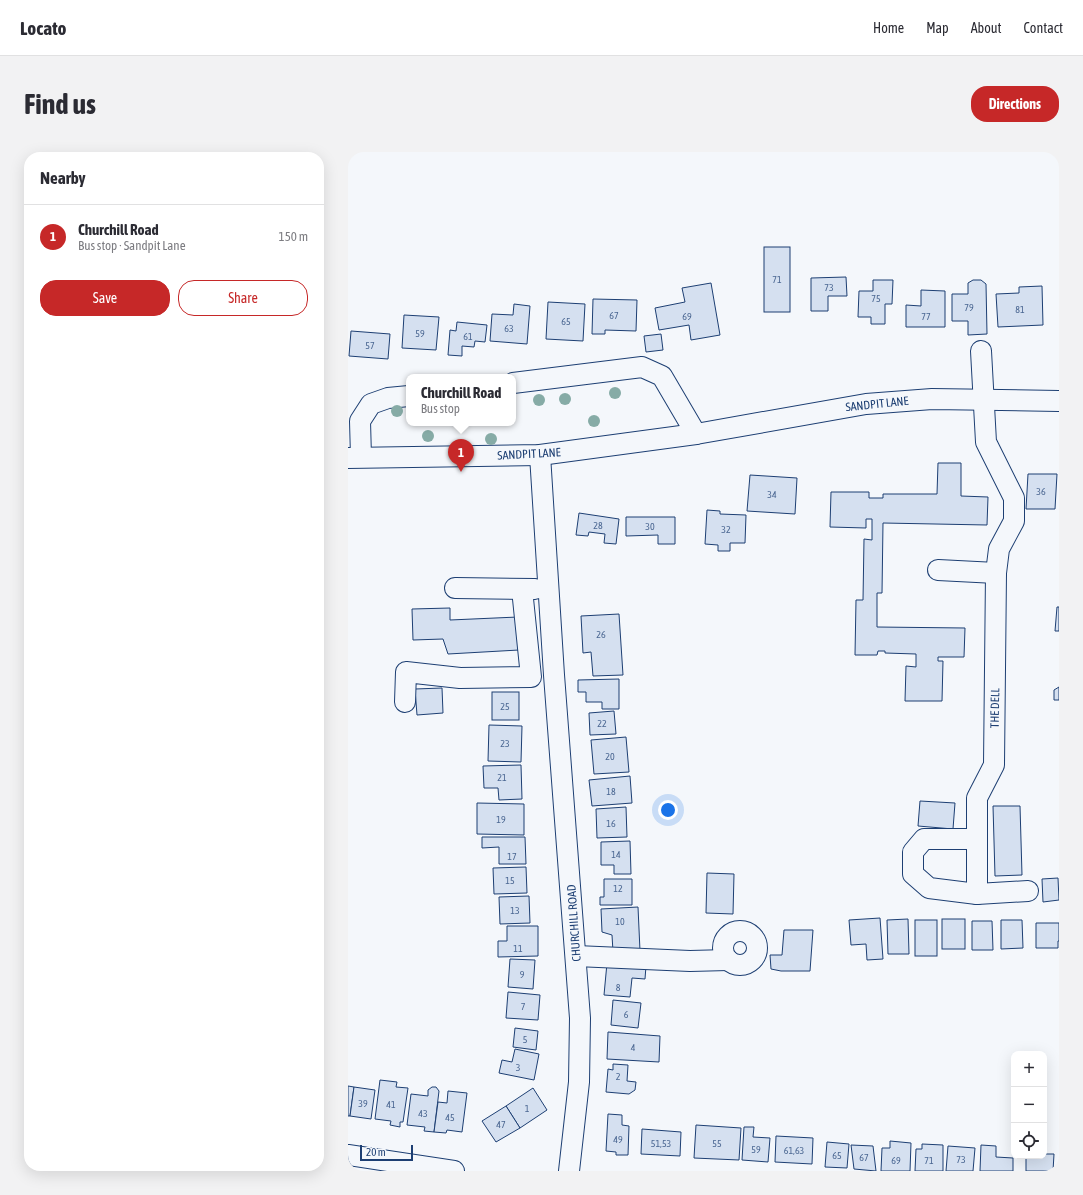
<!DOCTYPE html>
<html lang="en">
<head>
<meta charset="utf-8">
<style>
	body { margin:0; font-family:"Asap Condensed",sans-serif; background:#f2f2f3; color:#2b2b33 }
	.controls { position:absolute; right:12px; bottom:12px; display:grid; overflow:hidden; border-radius:8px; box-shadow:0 4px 16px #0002 }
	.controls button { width:36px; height:36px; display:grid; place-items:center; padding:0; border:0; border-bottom:1px solid #e1e1e2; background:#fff; color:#2b2b33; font:20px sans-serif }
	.scale { position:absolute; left:12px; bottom:10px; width:53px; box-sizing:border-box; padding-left:4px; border:2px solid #1d3f73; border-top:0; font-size:11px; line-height:14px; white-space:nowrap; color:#1d3f73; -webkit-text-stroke:3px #f4f7fb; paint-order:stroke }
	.you { position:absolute; left:320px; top:658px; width:14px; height:14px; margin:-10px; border:3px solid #fff; border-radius:50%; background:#1a73e8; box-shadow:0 0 0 6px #1a73e833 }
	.badge { display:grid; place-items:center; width:26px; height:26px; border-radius:50%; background:#c62828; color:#fff; font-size:13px; font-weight:700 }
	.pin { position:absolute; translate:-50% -33px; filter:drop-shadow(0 1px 2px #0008) }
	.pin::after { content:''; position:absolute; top:21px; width:14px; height:12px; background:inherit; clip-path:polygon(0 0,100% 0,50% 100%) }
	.popup { position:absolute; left:58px; top:222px; width:110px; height:52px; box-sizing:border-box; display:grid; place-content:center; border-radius:8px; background:#fff; filter:drop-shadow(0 1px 3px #0005); font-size:13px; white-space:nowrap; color:#7c7c81 }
	.popup b { font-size:15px; color:#2b2b33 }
	.popup::after { content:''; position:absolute; left:50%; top:100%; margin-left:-8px; border:8px solid transparent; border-top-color:#fff }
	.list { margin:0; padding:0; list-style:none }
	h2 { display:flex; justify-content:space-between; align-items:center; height:52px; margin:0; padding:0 16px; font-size:17px }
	h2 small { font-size:13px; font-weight:400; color:#7c7c81 }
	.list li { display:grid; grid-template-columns:26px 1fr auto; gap:12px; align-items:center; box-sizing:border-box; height:64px; padding:0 16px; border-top:1px solid #e1e1e2 }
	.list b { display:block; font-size:15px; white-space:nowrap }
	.list p { margin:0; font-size:13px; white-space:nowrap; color:#7c7c81 }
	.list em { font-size:13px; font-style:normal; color:#7c7c81 }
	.actions { display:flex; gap:8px; padding:12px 16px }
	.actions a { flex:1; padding:9px 0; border:1px solid #c62828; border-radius:16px; text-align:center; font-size:14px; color:#c62828 }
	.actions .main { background:#c62828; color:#fff }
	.icon { flex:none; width:22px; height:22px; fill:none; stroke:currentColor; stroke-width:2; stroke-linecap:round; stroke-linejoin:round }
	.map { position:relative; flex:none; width:711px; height:1019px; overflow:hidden; border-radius:16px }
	header { display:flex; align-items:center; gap:24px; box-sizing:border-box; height:56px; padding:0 20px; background:#fff; border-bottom:1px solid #e1e1e2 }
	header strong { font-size:19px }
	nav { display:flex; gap:22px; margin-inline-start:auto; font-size:14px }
	.intro { display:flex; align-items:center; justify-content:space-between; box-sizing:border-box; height:96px; padding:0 24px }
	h1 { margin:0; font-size:28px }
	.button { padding:10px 18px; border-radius:16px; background:#c62828; color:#fff; font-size:14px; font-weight:700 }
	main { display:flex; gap:24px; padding:0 24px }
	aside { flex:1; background:#fff; border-radius:16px; box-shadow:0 4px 16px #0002 }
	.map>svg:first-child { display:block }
	.building { fill:#d5e0f0; stroke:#1d3f73 }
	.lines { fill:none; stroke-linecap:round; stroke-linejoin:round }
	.minor-casing { stroke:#1d3f73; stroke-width:22 }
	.minor { stroke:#f4f7fb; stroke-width:20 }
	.tree { fill:#86aba6 }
	.labels { text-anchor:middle; stroke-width:3; stroke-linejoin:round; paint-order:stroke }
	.number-label { font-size:10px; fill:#4b6792 }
	.street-label { font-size:12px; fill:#1d3f73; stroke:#f4f7fb }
</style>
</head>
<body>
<header>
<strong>Locato</strong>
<nav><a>Home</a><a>Map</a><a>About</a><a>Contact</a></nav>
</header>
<div class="intro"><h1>Find us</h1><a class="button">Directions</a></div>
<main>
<aside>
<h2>Nearby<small></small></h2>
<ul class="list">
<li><span class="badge">1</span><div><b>Churchill Road</b><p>Bus stop · Sandpit Lane</p></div><em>150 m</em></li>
</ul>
<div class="actions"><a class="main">Save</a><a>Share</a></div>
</aside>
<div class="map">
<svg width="711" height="1019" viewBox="0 0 711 1019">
	<rect width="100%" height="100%" fill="#f4f7fb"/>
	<g class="building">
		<rect x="416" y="95" width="26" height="65"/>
		<path d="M 498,125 L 499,144 L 480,144 L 480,159 L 463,159 L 463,126 Z"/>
		<path d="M 525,128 L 545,128 L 544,152 L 537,152 L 537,172 L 523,172 L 523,165 L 510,165 L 511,139 L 525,139 Z"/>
		<path d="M 625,128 L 633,128 L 638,132 L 639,182 L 620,183 L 620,169 L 604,169 L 604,142 L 620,142 L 620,131 Z"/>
		<path d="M 363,131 L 372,183 L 343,188 L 341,173 L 311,178 L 307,156 L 337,150 L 334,136 Z"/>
		<path d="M 694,134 L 695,173 L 650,175 L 648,142 L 671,141 L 671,135 Z"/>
		<path d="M 573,138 L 597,139 L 597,175 L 558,175 L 558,153 L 573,154 Z"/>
		<path d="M 245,147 L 289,148 L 288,179 L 257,178 L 257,182 L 244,182 Z"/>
		<path d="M 200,150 L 237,152 L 235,189 L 198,187 Z"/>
		<path d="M 166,152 L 182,154 L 179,192 L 142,189 L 144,162 L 165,163 Z"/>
		<path d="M 56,163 L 91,165 L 88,198 L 54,196 Z"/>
		<path d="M 109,170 L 139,173 L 137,190 L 127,189 L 126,195 L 114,194 L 114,204 L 100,203 L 102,178 L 108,179 Z"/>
		<path d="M 3,179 L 42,182 L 40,207 L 1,204 Z"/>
		<path d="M 313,182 L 315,198 L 298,200 L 296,184 Z"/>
		<path d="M 590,311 L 613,311 L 613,344 L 640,345 L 639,373 L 535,371 L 534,441 L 529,441 L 529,475 L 617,476 L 616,505 L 590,505 L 590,509 L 595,509 L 594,549 L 557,549 L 558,514 L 568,515 L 568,502 L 537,501 L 537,499 L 530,499 L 529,503 L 507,503 L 508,448 L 515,448 L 516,387 L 524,388 L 524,367 L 518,367 L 518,376 L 482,375 L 483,340 L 521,340 L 521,346 L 535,346 L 535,342 L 589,342 Z"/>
		<path d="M 680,322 L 709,322 L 707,357 L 678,357 Z"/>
		<path d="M 402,323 L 449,326 L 447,362 L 399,359 Z"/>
		<path d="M 359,358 L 372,359 L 372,362 L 398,363 L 397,391 L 382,391 L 382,399 L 370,399 L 370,393 L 357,392 Z"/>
		<path d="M 231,361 L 271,367 L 268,392 L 256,391 L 257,382 L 241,380 L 240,384 L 228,383 Z"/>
		<path d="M 278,365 L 327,365 L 327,392 L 310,392 L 310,383 L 278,384 Z"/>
		<path d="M 709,455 L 711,455 L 711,479 L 707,479 Z"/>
		<path d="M 102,456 L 102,468 L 170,465 L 171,498 L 100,502 L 95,487 L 65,488 L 64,457 Z"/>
		<path d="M 271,462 L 275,523 L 245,524 L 243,500 L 235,501 L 233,464 Z"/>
		<path d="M 271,527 L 271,557 L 254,557 L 254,550 L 238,550 L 238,540 L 230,540 L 230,528 Z"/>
		<path d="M 711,535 L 711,548 L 706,548 L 706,538 Z"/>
		<path d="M 94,536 L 95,561 L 69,563 L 67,537 Z"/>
		<rect x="144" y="540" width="27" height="28"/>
		<path d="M 266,559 L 268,582 L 242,583 L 241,561 Z"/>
		<path d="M 141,573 L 174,574 L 173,610 L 140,609 Z"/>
		<path d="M 278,585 L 281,620 L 246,622 L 243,588 Z"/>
		<path d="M 173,613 L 174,647 L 151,648 L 150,636 L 136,636 L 135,614 Z"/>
		<path d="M 282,624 L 284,651 L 244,654 L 241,628 Z"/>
		<path d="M 572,649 L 607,651 L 605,677 L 570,674 Z"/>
		<path d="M 129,651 L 176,652 L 176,683 L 129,682 Z"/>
		<path d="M 645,654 L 672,654 L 674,723 L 647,724 Z"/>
		<path d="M 278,655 L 279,685 L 249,686 L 248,657 Z"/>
		<path d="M 134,685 L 177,685 L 178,712 L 151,712 L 151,695 L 134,696 Z"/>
		<path d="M 282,689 L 283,722 L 266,722 L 266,713 L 253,713 L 253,690 Z"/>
		<path d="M 178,715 L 179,741 L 146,742 L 145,716 Z"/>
		<path d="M 359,721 L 386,722 L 385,762 L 358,761 Z"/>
		<path d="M 710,726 L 711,748 L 695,750 L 694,727 Z"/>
		<path d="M 256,727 L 284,727 L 284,753 L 252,753 L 252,745 L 256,745 Z"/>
		<path d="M 181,744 L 182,771 L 152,772 L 151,745 Z"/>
		<path d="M 290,755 L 292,799 L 265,800 L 264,783 L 254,780 L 253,757 Z"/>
		<path d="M 532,766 L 535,807 L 519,808 L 518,792 L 503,793 L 501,768 Z"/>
		<path d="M 560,767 L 561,802 L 540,802 L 539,768 Z"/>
		<rect x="594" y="767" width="23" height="30"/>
		<rect x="567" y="768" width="22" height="36"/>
		<path d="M 653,768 L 674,768 L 675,796 L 653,797 Z"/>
		<path d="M 624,769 L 644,769 L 645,798 L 624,798 Z"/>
		<path d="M 688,771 L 711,771 L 711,789 L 710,789 L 710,796 L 688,796 Z"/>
		<path d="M 159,774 L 190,774 L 190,804 L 150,805 L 150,789 L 159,789 Z"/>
		<path d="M 436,778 L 465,778 L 462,819 L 433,819 L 423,817 L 422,803 L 434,803 Z"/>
		<path d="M 162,807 L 187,808 L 185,837 L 160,835 Z"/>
		<path d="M 259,811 L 298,814 L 297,827 L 284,826 L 282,845 L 256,843 Z"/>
		<path d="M 160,840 L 192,843 L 190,868 L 158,866 Z"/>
		<path d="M 265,848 L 293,851 L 290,876 L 263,873 Z"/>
		<path d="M 167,876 L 190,879 L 188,898 L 165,895 Z"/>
		<path d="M 260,880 L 312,884 L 311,910 L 259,907 Z"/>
		<path d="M 167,897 L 191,902 L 186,928 L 151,921 L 154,908 L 164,910 Z"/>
		<path d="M 265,912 L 280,913 L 279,929 L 288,930 L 287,938 L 281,942 L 258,940 L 260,917 L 265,918 Z"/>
		<path d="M 32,928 L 49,930 L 48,935 L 60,936 L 55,970 L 52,970 L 52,975 L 42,973 L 43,969 L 27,967 Z"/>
		<path d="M 0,934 L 6,935 L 2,964 L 0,964 Z"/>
		<path d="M 6,935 L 27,938 L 23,967 L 2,964 Z"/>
		<path d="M 84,935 L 88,935 L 91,939 L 86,980 L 76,979 L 77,975 L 59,973 L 63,942 L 80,944 L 80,938 Z"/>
		<path d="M 185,936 L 199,958 L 172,976 L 158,954 Z"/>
		<path d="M 100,939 L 119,941 L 114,980 L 99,978 L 98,981 L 86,980 L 90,950 L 99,951 Z"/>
		<path d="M 158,954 L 172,976 L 148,990 L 134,969 Z"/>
		<path d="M 260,962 L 274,963 L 274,973 L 281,974 L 280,1003 L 268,1003 L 268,1000 L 258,999 Z"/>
		<path d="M 348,973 L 393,976 L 391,1008 L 346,1006 Z"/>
		<path d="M 396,975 L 406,975 L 405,985 L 422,986 L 420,1010 L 394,1008 Z"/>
		<path d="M 294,977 L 333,980 L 332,1004 L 293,1002 Z"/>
		<path d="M 428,984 L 465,986 L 464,1012 L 427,1010 Z"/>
		<path d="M 542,989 L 563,991 L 562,1019 L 533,1019 L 534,996 L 542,996 Z"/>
		<path d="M 479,990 L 501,992 L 499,1016 L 477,1015 Z"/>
		<path d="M 574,992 L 595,993 L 595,1019 L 567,1019 L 568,997 L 574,997 Z"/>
		<path d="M 503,993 L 525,994 L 528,1019 L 506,1017 Z"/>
		<path d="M 633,993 L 648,994 L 648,1005 L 665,1006 L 665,1019 L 632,1019 Z"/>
		<path d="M 600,994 L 627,996 L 625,1019 L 598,1019 Z"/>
		<path d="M 696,1002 L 706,1002 L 705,1019 L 678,1019 L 678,1004 L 696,1004 Z"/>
	</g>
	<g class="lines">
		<g class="minor-casing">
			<g id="minor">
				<path d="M 165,231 L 294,215 L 314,224 L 348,282"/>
				<path d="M 192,303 L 206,523 L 232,866 L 231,930 L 221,1019"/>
				<path d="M 13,305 L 12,269 L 23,252 L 40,246 L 61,244"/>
				<path d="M 0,306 L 192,303 L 348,282 L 518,252 L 584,247 L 711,249"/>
				<path d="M 590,418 L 648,421"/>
				<path d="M 107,436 L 187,437"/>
				<path d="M 57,550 L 58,520 L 112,526 L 183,525 L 174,437"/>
				<path d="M 628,687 L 576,687 L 565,700 L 565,722 L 581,736 L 629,742 L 680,739"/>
				<path d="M 629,742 L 629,646 L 646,613 L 648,421 L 651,397 L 666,369 L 666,346 L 638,290 L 633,199"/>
				<circle cx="392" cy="796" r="17"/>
				<path d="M 228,804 L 342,809 L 380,808"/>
				<path d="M 0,1003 L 106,1019"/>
			</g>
		</g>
		<use href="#minor" class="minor"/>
	</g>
	<g class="tree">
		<circle cx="267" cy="241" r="6"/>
		<circle cx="217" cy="247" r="6"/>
		<circle cx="191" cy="248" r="6"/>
		<circle cx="49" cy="259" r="6"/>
		<circle cx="246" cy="269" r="6"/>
		<circle cx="80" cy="284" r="6"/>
		<circle cx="143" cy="287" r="6"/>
	</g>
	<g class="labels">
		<g class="number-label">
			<text x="429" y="131">71</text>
			<text x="481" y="139">73</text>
			<text x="528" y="150">75</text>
			<text x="621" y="159">79</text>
			<text x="672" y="161">81</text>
			<text x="266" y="167">67</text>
			<text x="339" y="168">69</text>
			<text x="578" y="168">77</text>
			<text x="218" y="173">65</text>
			<text x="161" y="180">63</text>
			<text x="72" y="185">59</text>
			<text x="120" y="188">61</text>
			<text x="22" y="197">57</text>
			<text x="693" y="343">36</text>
			<text x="424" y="346">34</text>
			<text x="250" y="377">28</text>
			<text x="302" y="378">30</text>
			<text x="378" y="381">32</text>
			<text x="253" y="486">26</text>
			<text x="157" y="558">25</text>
			<text x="254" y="575">22</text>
			<text x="157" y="595">23</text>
			<text x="262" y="608">20</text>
			<text x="154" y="629">21</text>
			<text x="263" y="643">18</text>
			<text x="153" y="671">19</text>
			<text x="263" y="675">16</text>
			<text x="268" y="706">14</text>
			<text x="164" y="708">17</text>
			<text x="162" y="732">15</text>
			<text x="270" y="740">12</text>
			<text x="167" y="762">13</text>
			<text x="272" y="773">10</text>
			<text x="170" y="800">11</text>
			<text x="174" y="826">9</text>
			<text x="270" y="839">8</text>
			<text x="175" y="858">7</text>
			<text x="278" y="866">6</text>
			<text x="177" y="891">5</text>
			<text x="285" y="899">4</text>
			<text x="170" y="919">3</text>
			<text x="270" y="928">2</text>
			<text x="15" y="955">39</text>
			<text x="43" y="956">41</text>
			<text x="179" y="960">1</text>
			<text x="75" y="965">43</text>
			<text x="102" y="969">45</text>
			<text x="153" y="976">47</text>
			<text x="270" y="991">49</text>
			<text x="313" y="995">51,53</text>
			<text x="369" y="995">55</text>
			<text x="408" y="1001">59</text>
			<text x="446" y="1002">61,63</text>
			<text x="489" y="1007">65</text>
			<text x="516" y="1009">67</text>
			<text x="613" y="1011">73</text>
			<text x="548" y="1012">69</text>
			<text x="581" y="1012">71</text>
		</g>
		<g class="street-label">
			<text transform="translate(529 252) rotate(-6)" y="4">SANDPIT LANE</text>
			<text transform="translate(181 302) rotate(-3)" y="4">SANDPIT LANE</text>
			<text transform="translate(647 556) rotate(-89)" y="4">THE DELL</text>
			<text transform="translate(226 771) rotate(-94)" y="4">CHURCHILL ROAD</text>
		</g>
	</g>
</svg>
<div class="controls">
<button>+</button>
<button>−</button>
<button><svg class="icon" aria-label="locate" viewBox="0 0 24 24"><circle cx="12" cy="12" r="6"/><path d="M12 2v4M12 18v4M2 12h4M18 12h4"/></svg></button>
</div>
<div class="scale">20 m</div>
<div class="you"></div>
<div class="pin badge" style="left:113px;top:320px">1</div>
<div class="popup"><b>Churchill Road</b>Bus stop</div>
</div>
</main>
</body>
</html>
